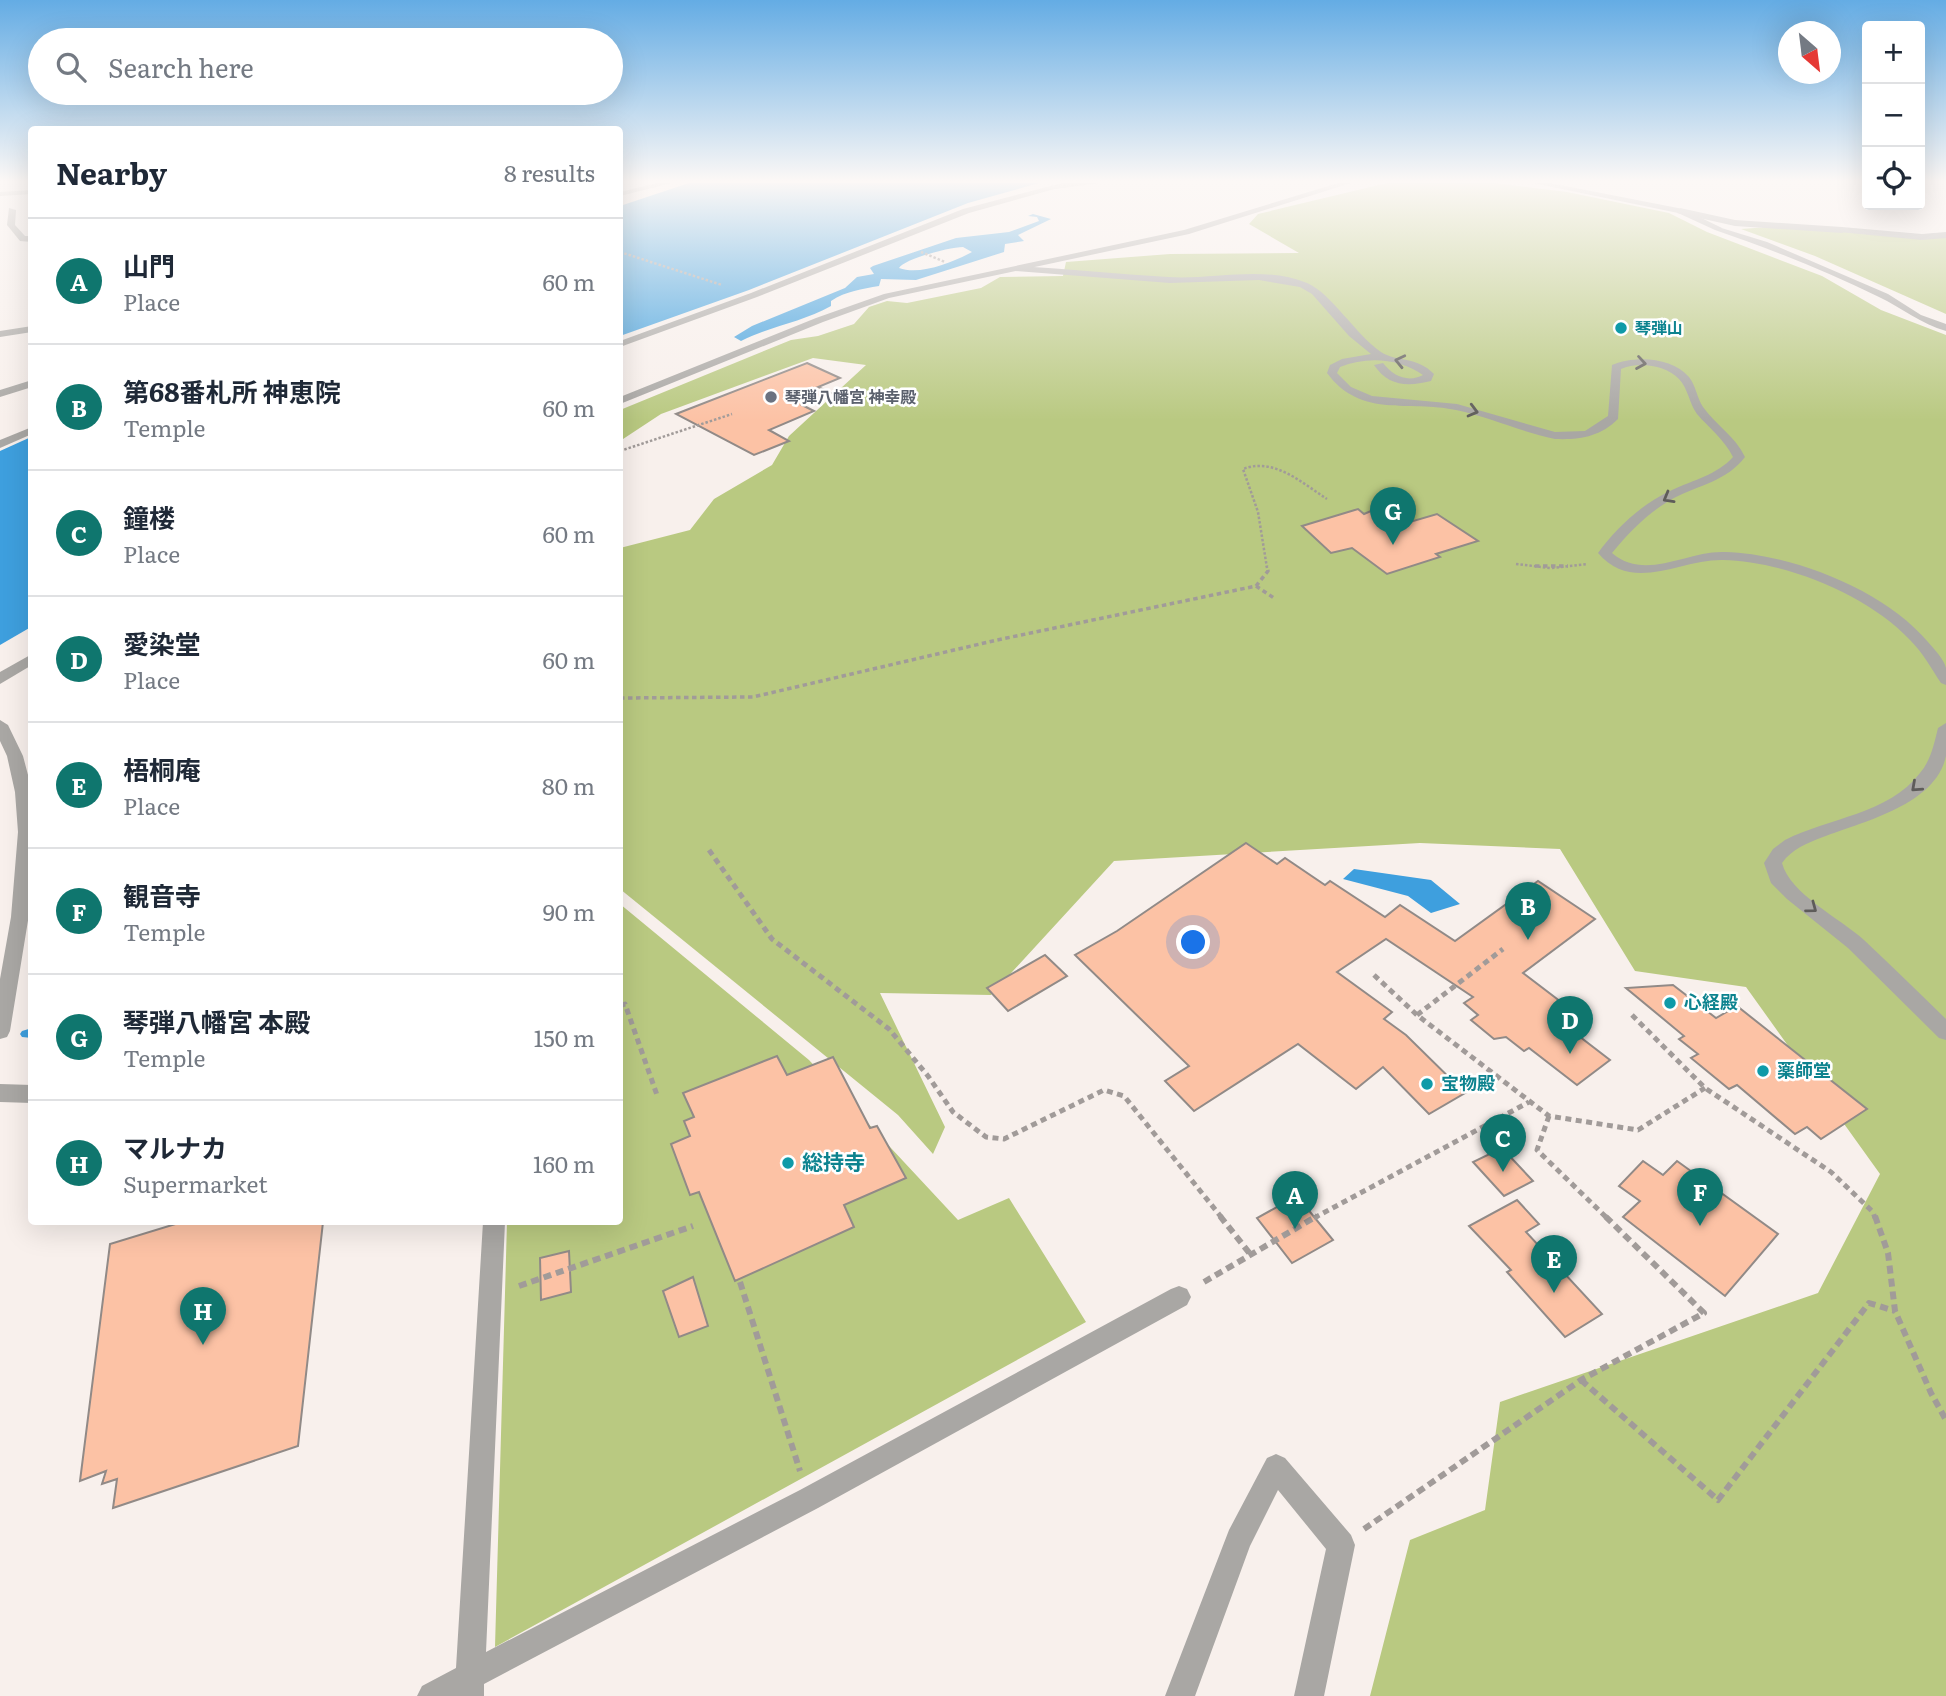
<!DOCTYPE html>
<html lang="en">
<head>
<meta charset="utf-8">
<style>
	body { margin:0; font-family:Literata,"Noto Sans JP",serif; background:#f6f6f7; color:#1f2937 }
	.controls { position:absolute; right:21px; top:21px; display:grid; overflow:hidden; border-radius:7px; box-shadow:0 7px 28px #0002 }
	.controls button { width:63px; height:63px; display:grid; place-items:center; padding:0; border:0; border-bottom:2px solid #e0e1e3; background:#fff; color:#1f2937; font:35px sans-serif }
	.compass { position:absolute; left:1778px; top:21px; width:63px; height:63px; border-radius:50%; background:#fff; box-shadow:0 7px 28px #0002; rotate:152deg }
	.you { position:absolute; left:1194px; top:943px; width:24px; height:24px; margin:-18px; border:5px solid #fff; border-radius:50%; background:#1a73e8; box-shadow:0 0 0 10px #1a73e833 }
	.badge { display:grid; place-items:center; width:46px; height:46px; border-radius:50%; background:#0f766e; color:#fff; font-size:23px; font-weight:700 }
	.pin { position:absolute; translate:-50% -58px; filter:drop-shadow(0 2px 4px #0008) }
	.pin::after { content:''; position:absolute; top:37px; width:24px; height:21px; background:inherit; clip-path:polygon(0 0,100% 0,50% 100%) }
	.list { margin:0; padding:0; list-style:none }
	h2 { display:flex; justify-content:space-between; align-items:center; height:91px; margin:0; padding:0 28px; font-size:30px }
	h2 small { font-size:23px; font-weight:400; color:#747a83 }
	.list li { display:grid; grid-template-columns:46px 1fr auto; gap:21px; align-items:center; box-sizing:border-box; height:126px; padding:0 28px; border-top:2px solid #e0e1e3 }
	.list b { display:block; font-size:26px; white-space:nowrap }
	.list p { margin:0; font-size:23px; white-space:nowrap; color:#747a83 }
	.list em { font-size:23px; font-style:normal; color:#747a83 }
	.icon { flex:none; width:38px; height:38px; fill:none; stroke:currentColor; stroke-width:2; stroke-linecap:round; stroke-linejoin:round }
	.map { position:relative; flex:none; width:1946px; height:1696px; overflow:hidden }
	.search { position:absolute; background:#fff; box-shadow:0 7px 28px #0002; left:28px; top:28px; width:595px; height:77px; display:flex; align-items:center; gap:18px; box-sizing:border-box; padding:0 24px; border-radius:38px; color:#747a83; font-size:26px }
	.panel { position:absolute; background:#fff; box-shadow:0 7px 28px #0002; left:28px; top:126px; width:595px; height:1099px; border-radius:7px }
	.map>svg:first-child { display:block }
	.green { fill:#b9c981 }
	.water { fill:#3e9fde; fill-rule:evenodd }
	.lines { fill:none; stroke-linecap:round; stroke-linejoin:round }
	.stream { fill:#3e9fde; fill-rule:evenodd }
	.building { fill:#fcc2a5; stroke:#918a87; stroke-width:2 }
	.path-far3 { stroke:#a19b99; stroke-width:2.5; stroke-dasharray:2.5 2; stroke-linecap:butt }
	.path-far2 { stroke:#a19b99; stroke-width:3.5; stroke-dasharray:4.5 3.5; stroke-linecap:butt }
	.path-far1 { stroke:#a19b99; stroke-width:5; stroke-dasharray:6 4.5; stroke-linecap:butt }
	.path { stroke:#a19b99; stroke-width:6; stroke-dasharray:8 5; stroke-linecap:butt }
	.service { fill:#a9a7a4; fill-rule:evenodd }
	.minor { fill:#a9a7a4; fill-rule:evenodd }
	.tertiary { fill:#a9a7a4; fill-rule:evenodd }
	.oneway { stroke:#5e5c5a }
	.culture-dot { fill:#0f9aa8; stroke:#fff; stroke-width:2.5 }
	.worship-dot { fill:#6b7280; stroke:#fff; stroke-width:2.5 }
	.labels { text-anchor:middle; stroke-width:5; stroke-linejoin:round; paint-order:stroke }
	.far-culture-label { font-size:16px; font-weight:bold; fill:#0d838f; stroke:#fff; text-anchor:start }
	.far-worship-label { font-size:16px; font-weight:bold; fill:#5b616d; stroke:#fff; text-anchor:start }
	.culture-label { font-size:18px; font-weight:bold; fill:#0d838f; stroke:#fff; text-anchor:start }
	.near-culture-label { font-size:21px; font-weight:bold; fill:#0d838f; stroke:#fff; text-anchor:start }
</style>
</head>
<body>
<div class="map">
<svg width="1946" height="1696" viewBox="0 0 1946 1696">
	<rect width="100%" height="100%" fill="#f8f0ec"/>
	<g class="green">
		<path d="M 1387,183 L 1495,183 L 1567,192 L 1669,213 L 1707,232 L 1822,276 L 1881,310 L 1946,335 L 1946,1696 L 1370,1696 L 1410,1540 L 1485,1510 L 1500,1402 L 1818,1293 L 1880,1174 L 1746,987 L 1635,971 L 1560,849 L 1420,843 L 1114,861 L 991,995 L 880,993 L 945,1127 L 933,1154 L 898,1115 L 620,889 L 620,548 L 690,530 L 714,499 L 772,465 L 789,436 L 866,365 L 813,358 L 661,414 L 620,441 L 620,410 L 791,340 L 818,336 L 854,324 L 869,307 L 887,301 L 907,303 L 981,288 L 1000,277 L 1063,276 L 1066,262 L 1170,254 L 1299,253 L 1249,224 L 1258,214 Z"/>
		<path d="M 1768,227 L 1946,238 L 1946,314 L 1815,256 L 1741,229 Z"/>
		<path d="M 620,904 L 809,1060 L 958,1220 L 1009,1198 L 1086,1322 L 495,1647 L 507,1222 L 620,1222 Z"/>
	</g>
	<g class="water">
		<path d="M 689,183 L 1039,183 L 968,203 L 749,290 L 620,336 L 620,206 Z"/>
		<path d="M 1033,214 L 1051,219 L 1018,235 L 1024,241 L 1005,244 L 1004,252 L 916,280 L 881,279 L 879,286 C 862,289 846,291 831,301 L 831,306 C 803,322 770,326 741,341 L 734,337 L 752,326 L 845,288 L 857,277 L 874,274 L 870,268 L 873,266 L 956,238 L 1009,232 L 1039,221 L 1037,217 L 1028,216 ZM 963,247 L 972,252 C 953,262 920,276 899,268 C 904,259 950,247 963,247 Z"/>
		<path d="M 31,437 L 31,627 L 0,645 L 0,451 Z"/>
		<path d="M 1354,869 L 1431,880 L 1460,904 L 1431,913 L 1408,896 L 1343,879 Z"/>
	</g>
	<g class="lines">
		<path class="stream" d="M 32,1028 L 32,1038 L 22,1037 L 20,1034 L 22,1031 Z"/>
	</g>
	<g class="building">
		<path d="M 807,363 L 840,378 L 818,387 L 831,393 L 802,405 L 814,411 L 769,430 L 789,441 L 754,455 L 676,414 Z"/>
		<path d="M 1358,509 L 1364,514 L 1371,511 L 1393,527 L 1437,514 L 1478,541 L 1436,554 L 1440,557 L 1387,574 L 1352,548 L 1331,553 L 1302,526 Z"/>
		<path d="M 1246,843 L 1277,864 L 1285,858 L 1325,885 L 1330,881 L 1385,917 L 1400,905 L 1455,941 L 1538,881 L 1595,919 L 1523,973 L 1565,1005 L 1558,1010 L 1569,1019 L 1562,1023 L 1610,1060 L 1577,1085 L 1529,1048 L 1524,1051 L 1506,1037 L 1494,1039 L 1471,1020 L 1478,1015 L 1464,1003 L 1473,997 L 1386,939 L 1337,972 L 1392,1012 L 1384,1019 L 1406,1035 L 1465,1093 L 1429,1114 L 1383,1067 L 1356,1089 L 1298,1044 L 1194,1111 L 1165,1081 L 1189,1066 L 1075,955 L 1117,931 Z"/>
		<path d="M 1045,955 L 1067,976 L 1008,1011 L 987,988 Z"/>
		<path d="M 1673,985 L 1716,1018 L 1737,1006 L 1867,1109 L 1821,1139 L 1807,1127 L 1795,1134 L 1737,1085 L 1729,1089 L 1691,1058 L 1698,1054 L 1679,1039 L 1684,1036 L 1626,988 Z"/>
		<path d="M 777,1056 L 787,1075 L 833,1057 L 870,1128 L 877,1126 L 906,1178 L 844,1205 L 854,1227 L 735,1281 L 699,1192 L 690,1195 L 671,1144 L 690,1136 L 684,1121 L 694,1117 L 683,1093 Z"/>
		<path d="M 1502,1148 L 1533,1181 L 1504,1196 L 1473,1162 Z"/>
		<path d="M 1643,1161 L 1663,1175 L 1677,1161 L 1778,1234 L 1725,1296 L 1623,1217 L 1640,1201 L 1619,1186 Z"/>
		<path d="M 1297,1196 L 1333,1240 L 1292,1263 L 1257,1218 Z"/>
		<path d="M 1517,1200 L 1539,1224 L 1526,1232 L 1602,1314 L 1565,1337 L 1507,1272 L 1511,1270 L 1469,1226 Z"/>
		<path d="M 182,1222 L 323,1222 L 298,1446 L 113,1508 L 117,1479 L 102,1484 L 106,1471 L 80,1481 L 110,1244 Z"/>
		<path d="M 569,1251 L 571,1292 L 541,1300 L 540,1258 Z"/>
		<path d="M 693,1277 L 708,1326 L 679,1337 L 663,1291 Z"/>
	</g>
	<g class="lines">
		<g class="path-far3">
			<path d="M 620,252 L 722,285"/>
			<path d="M 921,252 L 945,262"/>
			<path d="M 620,451 L 732,414"/>
			<path d="M 1516,564 L 1550,568"/>
			<path d="M 1267,568 L 1258,512 L 1243,469 C 1274,457 1302,483 1327,499"/>
			<path d="M 1552,568 L 1587,564"/>
		</g>
		<g class="path-far2">
			<path d="M 1535,566 L 1568,566"/>
			<path d="M 1256,586 L 1274,598"/>
			<path d="M 620,698 L 753,697 L 997,640 L 1256,586 L 1268,571 L 1267,566"/>
		</g>
		<g class="path-far1">
			<path d="M 709,850 L 772,939 L 889,1029 L 928,1076 L 953,1112 L 986,1137 L 1004,1139 L 1104,1090 L 1124,1096 L 1222,1218"/>
			<path d="M 1374,975 L 1417,1015 L 1549,1116 L 1638,1130 L 1705,1088"/>
			<path d="M 620,1006 L 625,1004 L 657,1095"/>
			<path d="M 1417,1015 L 1503,949"/>
			<path d="M 1632,1015 L 1705,1088 L 1831,1172 L 1873,1212 L 1875,1218"/>
			<path d="M 1549,1116 L 1537,1150 L 1607,1218"/>
			<path d="M 1314,1218 L 1529,1102"/>
		</g>
		<g class="path">
			<path d="M 1220,1216 L 1251,1255"/>
			<path d="M 1875,1216 L 1888,1253 L 1895,1311 L 1931,1393 L 1946,1420"/>
			<path d="M 740,1282 L 800,1471"/>
			<path d="M 1204,1282 L 1317,1216"/>
			<path d="M 519,1286 L 693,1226"/>
			<path d="M 1581,1380 L 1718,1500 L 1869,1303 L 1895,1311"/>
			<path d="M 1364,1529 L 1581,1380 L 1704,1313 L 1605,1216"/>
		</g>
		<path class="service" d="M 1842,227 L 1922,234 L 1946,232 L 1946,238 L 1922,240 L 1839,232 Z"/>
		<g class="minor">
			<path d="M 657,183 L 672,183 L 620,196 L 620,192 Z"/>
			<path d="M 1070,183 L 1101,183 L 1055,189 L 1051,187 Z"/>
			<path d="M 32,190 L 32,194 L 0,196 L 0,192 Z"/>
			<path d="M 9,208 L 16,210 L 15,225 L 25,236 L 32,236 L 32,242 L 20,241 L 7,225 Z"/>
			<path d="M 1680,208 L 1735,220 L 1842,227 L 1846,230 L 1842,233 L 1735,226 L 1677,213 Z"/>
			<path d="M 1715,226 L 1767,242 L 1888,294 L 1921,315 L 1946,324 L 1946,331 C 1921,324 1902,308 1879,297 C 1826,271 1771,249 1715,230 Z"/>
			<path d="M 1018,266 C 1068,269 1118,274 1168,277 C 1213,280 1263,265 1307,283 C 1331,293 1356,335 1381,352 C 1396,362 1417,356 1434,374 L 1431,381 C 1407,387 1388,386 1374,365 L 1383,363 C 1393,376 1408,383 1423,375 C 1399,358 1367,356 1340,367 L 1337,373 L 1351,387 L 1372,396 L 1457,404 L 1555,432 L 1585,431 L 1608,416 L 1612,365 C 1635,355 1672,357 1689,377 C 1696,386 1697,398 1703,407 C 1716,425 1735,436 1745,457 C 1727,481 1699,485 1674,498 C 1650,511 1630,531 1612,553 C 1646,582 1687,550 1725,552 C 1793,554 1884,590 1928,642 C 1934,649 1944,659 1946,668 C 1946,673 1946,680 1946,685 L 1941,683 C 1931,668 1923,653 1910,640 C 1868,595 1784,561 1723,560 C 1680,559 1633,594 1598,553 C 1617,527 1643,503 1672,490 C 1693,480 1717,475 1733,457 C 1724,439 1709,428 1697,414 C 1689,403 1688,388 1679,379 C 1666,365 1638,361 1621,369 L 1618,419 C 1600,437 1579,440 1555,439 C 1521,432 1490,417 1456,410 C 1409,400 1361,419 1327,373 L 1330,365 L 1342,359 L 1371,354 L 1349,336 L 1312,294 L 1300,287 L 1259,280 L 1170,283 L 1015,271 L 1013,269 Z"/>
			<path d="M 32,326 L 32,332 L 0,337 L 0,331 Z"/>
			<path d="M 32,380 L 32,387 L 0,397 L 0,390 Z"/>
			<path d="M 32,427 L 32,434 L 0,448 L 0,440 Z"/>
			<path d="M 1946,723 C 1946,733 1946,746 1946,756 C 1936,805 1862,822 1823,837 C 1807,843 1792,849 1782,863 C 1790,894 1840,918 1864,940 C 1892,966 1919,993 1946,1019 L 1946,1040 L 1939,1038 L 1848,948 L 1787,899 L 1771,883 L 1764,863 L 1773,849 L 1785,840 C 1828,818 1889,814 1920,773 C 1931,760 1934,744 1938,728 Z"/>
			<path d="M 0,1084 L 32,1085 L 32,1103 L 0,1102 Z"/>
			<path d="M 483,1222 L 505,1222 L 486,1652 L 800,1490 L 1171,1289 L 1179,1286 L 1187,1289 L 1191,1297 L 1187,1305 L 818,1508 L 484,1684 L 484,1696 L 417,1696 L 422,1686 L 456,1668 Z"/>
			<path d="M 1276,1454 L 1285,1458 L 1351,1535 L 1355,1545 L 1324,1696 L 1294,1696 L 1326,1549 L 1278,1490 L 1250,1546 L 1195,1696 L 1165,1696 L 1229,1530 L 1267,1458 Z"/>
		</g>
		<g class="tertiary">
			<path d="M 1062,183 L 1076,183 L 969,213 L 757,297 L 620,347 L 620,341 L 751,293 L 963,209 Z"/>
			<path d="M 1338,183 L 1351,183 L 1189,234 L 889,298 L 823,322 L 620,404 L 620,397 L 816,318 L 884,294 L 1184,230 Z"/>
			<path d="M 1533,183 L 1550,183 L 1683,209 L 1722,228 L 1715,230 L 1678,213 Z"/>
			<path d="M 32,654 L 32,665 L 0,684 L 0,672 Z"/>
			<path d="M 0,720 L 8,725 L 23,756 L 32,790 L 32,896 L 10,1031 L 7,1037 L 0,1039 L 0,979 L 11,917 L 18,832 L 15,792 L 7,756 L 0,741 Z"/>
		</g>
	</g>
	<defs><path id="oneway-chevron" d="M-2-3.5L2.5 0L-2 3.5" fill="none" stroke-width="1.6" stroke-linecap="round" stroke-linejoin="round" transform="scale(1.75)"/></defs>
	<g class="oneway">
		<use href="#oneway-chevron" transform="translate(1400 361) rotate(-167)"/>
		<use href="#oneway-chevron" transform="translate(1641 363) rotate(9)"/>
		<use href="#oneway-chevron" transform="translate(1473 411) rotate(15)"/>
		<use href="#oneway-chevron" transform="translate(1668 498) rotate(150)"/>
		<use href="#oneway-chevron" transform="translate(1916 787) rotate(138)"/>
		<use href="#oneway-chevron" transform="translate(1812 908) rotate(37)"/>
	</g>
	<linearGradient id="sky" x2="0" y2="1"><stop stop-color="#64ace4"/><stop offset="0.43" stop-color="#fcf8f6"/><stop offset="1" stop-color="#fcf8f6" stop-opacity="0"/></linearGradient>
	<rect width="1946" height="421" fill="url(#sky)"/>
	<g class="culture-dot">
		<circle cx="1621" cy="328" r="7"/>
		<circle cx="1670" cy="1003" r="7"/>
		<circle cx="1763" cy="1071" r="7"/>
		<circle cx="1427" cy="1084" r="7"/>
		<circle cx="788" cy="1163" r="7"/>
	</g>
	<circle class="worship-dot" cx="771" cy="397" r="7"/>
	<g class="labels">
		<g class="far-culture-label">
			<text x="1635" y="334">琴弾山</text>
		</g>
		<g class="far-worship-label">
			<text x="785" y="403">琴弾八幡宮 神幸殿</text>
		</g>
		<g class="culture-label">
			<text x="1684" y="1009">心経殿</text>
			<text x="1777" y="1077">薬師堂</text>
			<text x="1441" y="1090">宝物殿</text>
		</g>
		<g class="near-culture-label">
			<text x="802" y="1170">総持寺</text>
		</g>
	</g>
</svg>
<div class="controls">
<button>+</button>
<button>−</button>
<button><svg class="icon" aria-label="locate" viewBox="0 0 24 24"><circle cx="12" cy="12" r="6"/><path d="M12 2v4M12 18v4M2 12h4M18 12h4"/></svg></button>
</div>
<svg class="compass" viewBox="-18 -18 36 36"><path d="M0-13l5 13h-10z" fill="#e53935"/><path d="M0 13l5-13h-10z" fill="#747a83"/></svg>
<div class="you"></div>
<div class="pin badge" style="left:1295px;top:1229px">A</div>
<div class="pin badge" style="left:1528px;top:940px">B</div>
<div class="pin badge" style="left:1503px;top:1172px">C</div>
<div class="pin badge" style="left:1570px;top:1054px">D</div>
<div class="pin badge" style="left:1554px;top:1293px">E</div>
<div class="pin badge" style="left:1700px;top:1226px">F</div>
<div class="pin badge" style="left:1393px;top:545px">G</div>
<div class="pin badge" style="left:203px;top:1345px">H</div>
<div class="search"><svg class="icon" aria-label="search" viewBox="0 0 24 24"><circle cx="10" cy="10" r="6"/><path d="M15 15l6 6"/></svg>Search here</div>
<section class="panel">
<h2>Nearby<small>8 results</small></h2>
<ul class="list">
<li><span class="badge">A</span><div><b>山門</b><p>Place</p></div><em>60 m</em></li>
<li><span class="badge">B</span><div><b>第68番札所 神恵院</b><p>Temple</p></div><em>60 m</em></li>
<li><span class="badge">C</span><div><b>鐘楼</b><p>Place</p></div><em>60 m</em></li>
<li><span class="badge">D</span><div><b>愛染堂</b><p>Place</p></div><em>60 m</em></li>
<li><span class="badge">E</span><div><b>梧桐庵</b><p>Place</p></div><em>80 m</em></li>
<li><span class="badge">F</span><div><b>観音寺</b><p>Temple</p></div><em>90 m</em></li>
<li><span class="badge">G</span><div><b>琴弾八幡宮 本殿</b><p>Temple</p></div><em>150 m</em></li>
<li><span class="badge">H</span><div><b>マルナカ</b><p>Supermarket</p></div><em>160 m</em></li>
</ul>
</section>
</div>
</body>
</html>
